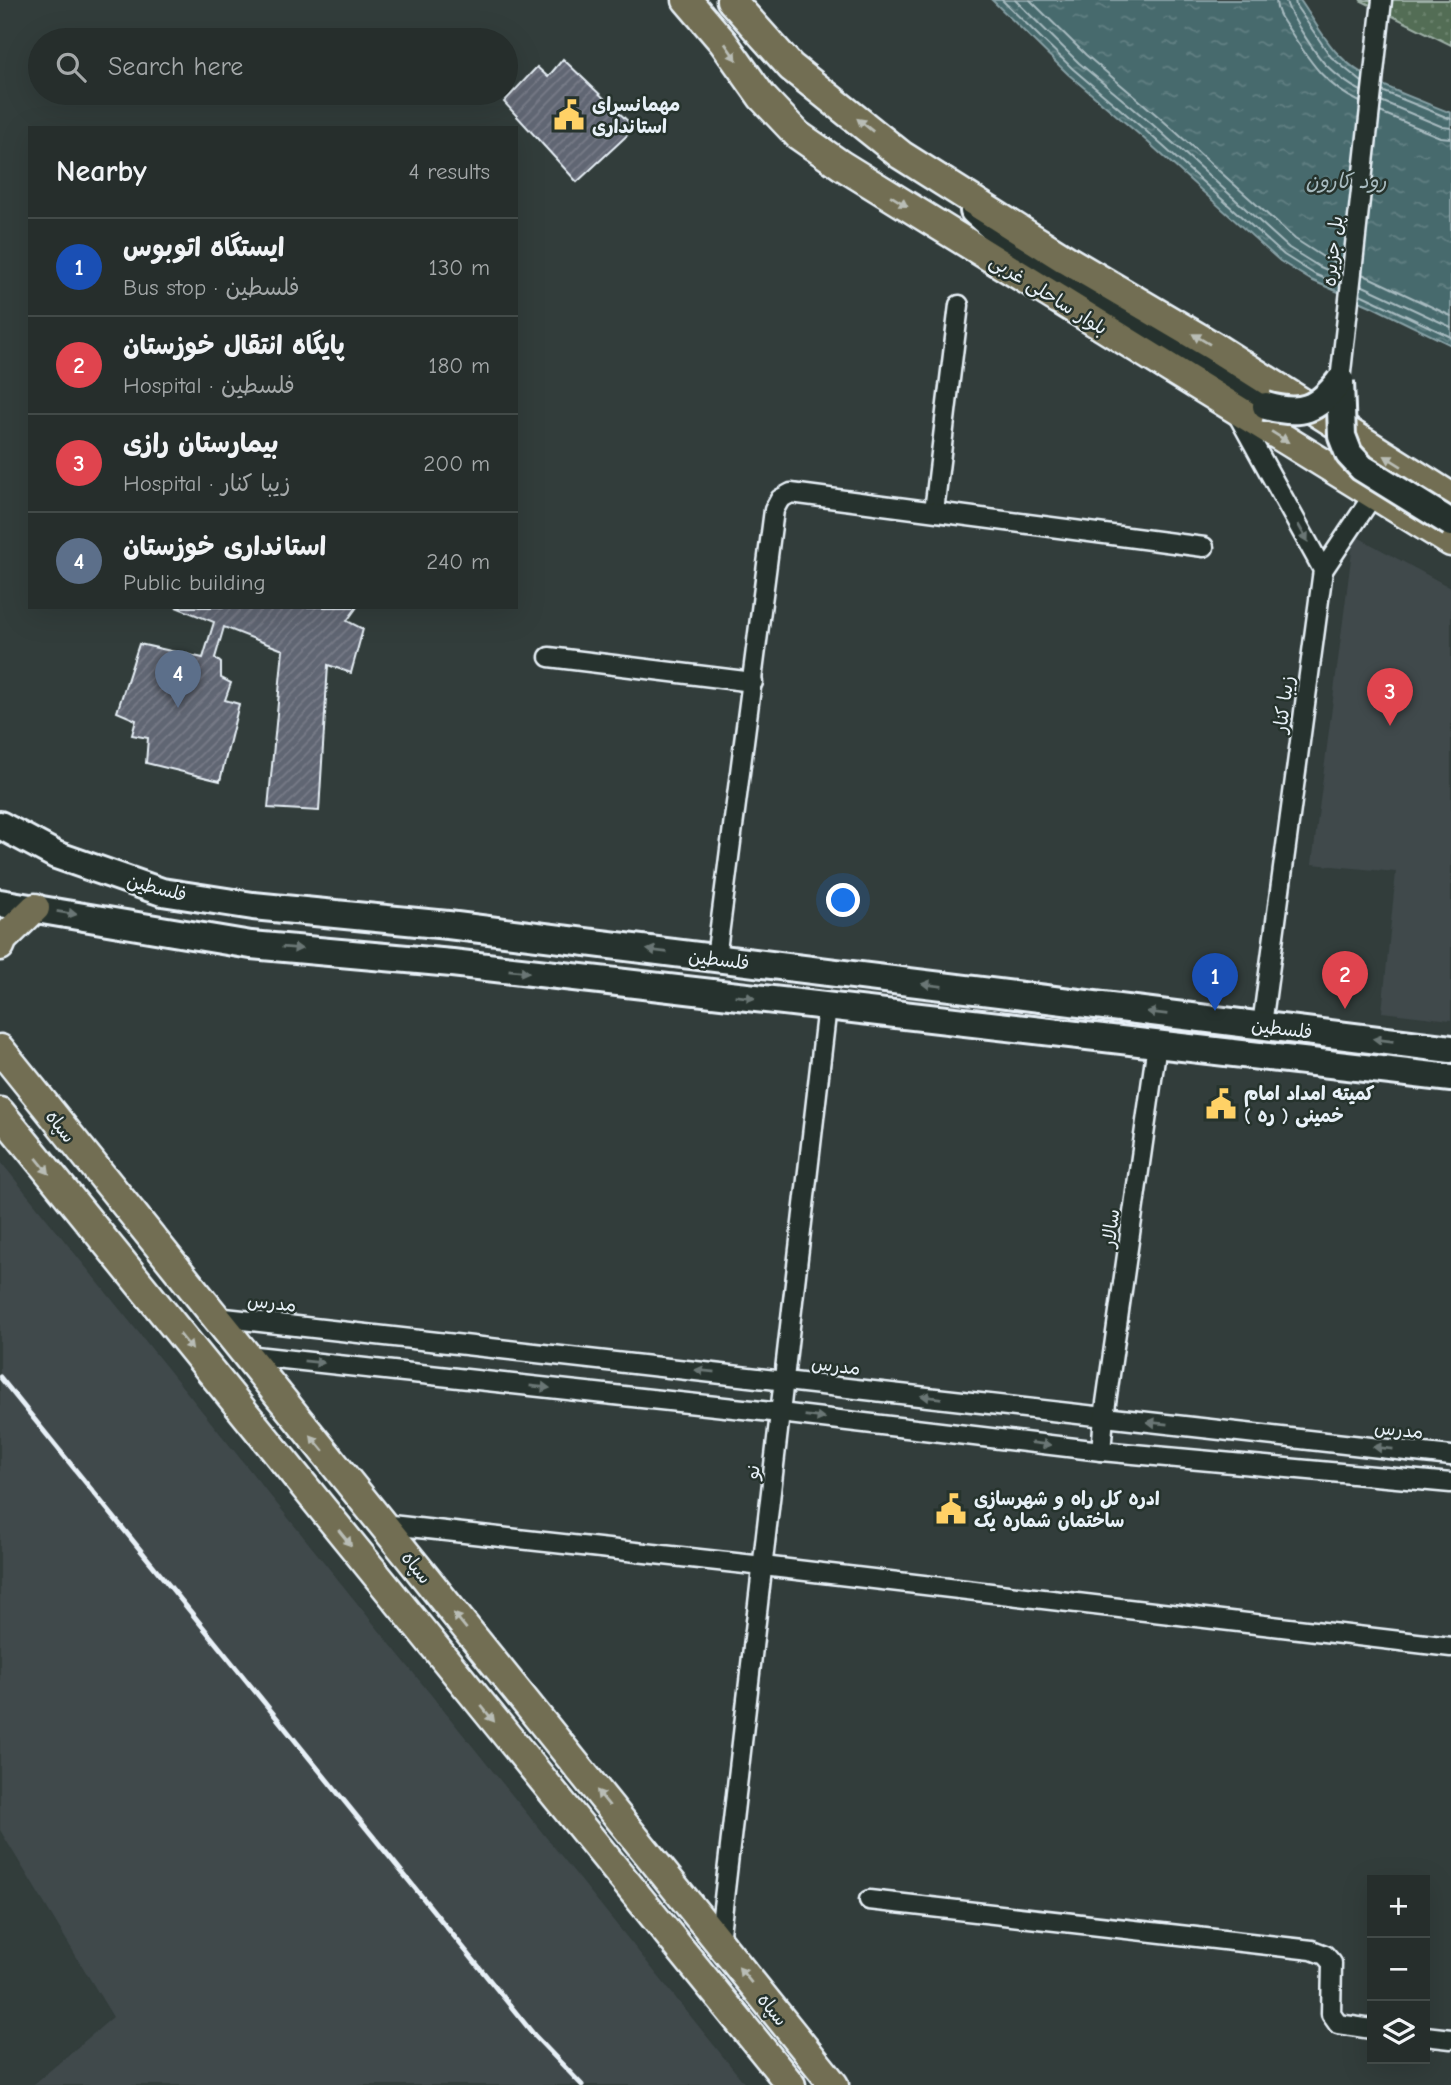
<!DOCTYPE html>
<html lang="en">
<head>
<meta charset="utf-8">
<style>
	body { margin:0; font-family:"Comic Neue","Playpen Sans Arabic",sans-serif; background:#2e3634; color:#f1f3f6 }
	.controls { position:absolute; right:21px; bottom:21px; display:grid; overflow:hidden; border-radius:0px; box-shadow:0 7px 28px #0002 }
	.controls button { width:63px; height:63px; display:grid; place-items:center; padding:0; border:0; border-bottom:2px solid #424a48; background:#262e2c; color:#f1f3f6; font:35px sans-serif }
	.you { position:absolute; left:844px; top:901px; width:24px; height:24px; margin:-18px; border:5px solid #fff; border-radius:50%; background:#1a73e8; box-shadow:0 0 0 10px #1a73e833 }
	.badge { display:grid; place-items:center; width:46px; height:46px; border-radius:50%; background:#95b2f1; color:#fff; font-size:23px; font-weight:700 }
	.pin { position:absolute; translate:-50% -58px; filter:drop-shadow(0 2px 4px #0008) }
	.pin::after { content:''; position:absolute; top:37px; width:24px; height:21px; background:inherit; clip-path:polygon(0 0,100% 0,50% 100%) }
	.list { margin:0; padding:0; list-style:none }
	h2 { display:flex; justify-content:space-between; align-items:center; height:91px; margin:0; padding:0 28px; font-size:30px }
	h2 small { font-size:23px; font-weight:400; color:#a4a8a9 }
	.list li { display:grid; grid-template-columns:46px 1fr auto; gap:21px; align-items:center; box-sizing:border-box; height:98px; padding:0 28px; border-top:2px solid #424a48 }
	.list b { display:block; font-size:26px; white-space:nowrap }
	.list p { margin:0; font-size:23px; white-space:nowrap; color:#a4a8a9 }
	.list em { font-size:23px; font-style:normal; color:#a4a8a9 }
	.icon { flex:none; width:38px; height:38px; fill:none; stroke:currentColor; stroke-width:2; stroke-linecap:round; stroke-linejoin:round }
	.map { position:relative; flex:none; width:1451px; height:2085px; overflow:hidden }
	.search { position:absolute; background:#262e2c; box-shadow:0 7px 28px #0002; left:28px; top:28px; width:490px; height:77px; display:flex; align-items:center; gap:18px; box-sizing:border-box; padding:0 24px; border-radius:38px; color:#a4a8a9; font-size:26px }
	.panel { position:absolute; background:#262e2c; box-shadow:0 7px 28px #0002; left:28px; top:126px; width:490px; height:483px; border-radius:0px }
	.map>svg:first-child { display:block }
	.built { fill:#40494c }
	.grass { fill:url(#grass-dots); stroke:#9dafa6; stroke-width:2 }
	.water { fill:url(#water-ripples); stroke:#87a0a5; stroke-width:2 }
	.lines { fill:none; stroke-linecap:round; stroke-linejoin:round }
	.shore { stroke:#a8bbc0; stroke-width:2 }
	.building { fill:url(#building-hatch); stroke:#e8f1f8; stroke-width:2 }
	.street-casing { stroke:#e8f1f8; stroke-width:23 }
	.secondary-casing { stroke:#e8f1f8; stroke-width:32 }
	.primary-casing { stroke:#e8f1f8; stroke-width:33 }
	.street { stroke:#26332d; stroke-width:18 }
	.secondary { stroke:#26332d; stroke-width:26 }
	.primary { stroke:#726e52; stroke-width:28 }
	.rail { stroke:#e8f1f8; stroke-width:5 }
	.secondary-bridge-casing { stroke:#e8f1f8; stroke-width:32; stroke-linecap:butt }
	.secondary-bridge { stroke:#26332d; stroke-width:26 }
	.oneway { fill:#b9bdb6 }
	.oneway2 { fill:#6a7674 }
	.labels { text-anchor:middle; stroke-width:5; stroke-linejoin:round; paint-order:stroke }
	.poi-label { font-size:19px; font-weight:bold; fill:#e8f1f8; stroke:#26332d; text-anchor:start }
	.street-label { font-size:19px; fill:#e8f1f8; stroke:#26332d }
	.water-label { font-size:21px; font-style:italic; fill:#a8bbc0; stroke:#26332d }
</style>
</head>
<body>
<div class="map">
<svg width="1451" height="2085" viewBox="0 0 1451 2085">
	<defs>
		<pattern id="grass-dots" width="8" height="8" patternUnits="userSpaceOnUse" patternTransform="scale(1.75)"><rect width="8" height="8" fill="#526d54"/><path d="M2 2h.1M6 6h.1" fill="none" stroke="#6b826d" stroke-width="1.8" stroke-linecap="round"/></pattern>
		<pattern id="water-ripples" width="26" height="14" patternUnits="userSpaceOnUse" patternTransform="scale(1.75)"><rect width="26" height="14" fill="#476a6d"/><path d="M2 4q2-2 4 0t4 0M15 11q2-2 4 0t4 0" fill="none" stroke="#628083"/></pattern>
		<pattern id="building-hatch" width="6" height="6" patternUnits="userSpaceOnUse" patternTransform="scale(1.75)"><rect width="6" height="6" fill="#616673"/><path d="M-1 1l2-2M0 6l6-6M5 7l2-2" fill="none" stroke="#787c88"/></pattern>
	</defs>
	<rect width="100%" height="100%" fill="#323d3b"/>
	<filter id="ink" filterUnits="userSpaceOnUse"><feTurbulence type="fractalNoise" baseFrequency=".0143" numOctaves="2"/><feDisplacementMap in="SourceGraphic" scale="14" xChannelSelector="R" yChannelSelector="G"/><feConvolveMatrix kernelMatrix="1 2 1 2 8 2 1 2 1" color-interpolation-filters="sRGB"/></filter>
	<g filter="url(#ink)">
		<g class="built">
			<path d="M 1354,535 L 1451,588 L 1451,1020 L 1382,1012 L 1396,872 L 1312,864 Z"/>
			<path d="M 0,1161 L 746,2085 L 33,2085 L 113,2017 L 0,1830 Z"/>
		</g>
		<path class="grass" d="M 1360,0 L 1451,0 L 1451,45 Z"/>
		<path class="water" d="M 992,0 L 1300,0 C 1312,17 1323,38 1337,53 C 1366,84 1413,97 1451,113 L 1451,345 L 1373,307 L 1311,280 L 1280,261 L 1141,136 L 1068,74 Z"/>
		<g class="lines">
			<g class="shore">
				<path d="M 1002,0 L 1073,69 L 1146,131 L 1284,255 L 1314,274 L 1340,285"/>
				<path d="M 1015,0 L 1079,63 L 1152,124 L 1289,248 L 1318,266 L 1341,276"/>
				<path d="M 1030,0 L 1086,55 L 1159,117 L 1295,239 L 1323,257 L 1342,265"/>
				<path d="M 1276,0 C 1276,14 1285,23 1292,34 C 1311,63 1327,87 1360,102"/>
				<path d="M 1286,0 C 1287,12 1317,56 1326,65 C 1336,75 1349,85 1361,91"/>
				<path d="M 1295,0 L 1296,6 L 1331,57 L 1362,82"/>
				<path d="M 1382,91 L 1451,119"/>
				<path d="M 1381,101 L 1443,127 L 1451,128"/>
				<path d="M 1380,112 L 1440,137 L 1451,138"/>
				<path d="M 1362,274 L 1451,316"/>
				<path d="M 1361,285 L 1451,327"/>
				<path d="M 1360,294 L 1451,337"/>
			</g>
		</g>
		<g class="building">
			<path d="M 563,59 L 635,128 L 577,182 L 504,102 L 537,67 L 548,77 Z"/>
			<path d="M 176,607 L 357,607 L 347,621 L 363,629 L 351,673 L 328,665 L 319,811 L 268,808 L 283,650 L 224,627 L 215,658 L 221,663 L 221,678 L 231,683 L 225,700 L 239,704 L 220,781 L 146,763 L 148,738 L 132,735 L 136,720 L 117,712 L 139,644 L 203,658 L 214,622 Z"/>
		</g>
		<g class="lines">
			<g class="street-casing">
				<g id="street">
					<path d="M 1340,381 L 1382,0"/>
					<path d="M 1237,414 L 1323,570 L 1262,1025"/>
					<path d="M 934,511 L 959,305"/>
					<path d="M 1323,570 L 1374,494"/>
					<path d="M 549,657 L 753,682"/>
					<path d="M 716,958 L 774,510 L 780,499 L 791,493 L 1204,547"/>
					<path d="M 216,1317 L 1451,1456"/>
					<path d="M 246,1355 L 780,1413 L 1101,1451 L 1451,1483"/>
					<path d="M 1101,1451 L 1104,1417 L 1157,1044"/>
					<path d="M 382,1524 L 763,1566 L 1451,1647"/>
					<path d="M 869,1900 L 1312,1950 L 1325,1955 L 1332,1963 L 1331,2014 L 1338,2024 L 1372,2029"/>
					<path d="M 719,1942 L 827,1006"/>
					<path d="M 1425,2036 L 1451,2039"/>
				</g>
			</g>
			<g class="secondary-casing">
				<g id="secondary">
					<path d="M 974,211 L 1035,266 L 1266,406"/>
					<path d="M 0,825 L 56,855 L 162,892 L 253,906 L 448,925 L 1451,1049"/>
					<path d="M 0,903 L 251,945 L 452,963 L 1451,1078"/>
				</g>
			</g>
			<g class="primary-casing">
				<g id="primary">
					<path d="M 687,0 L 723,42 L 762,97 L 798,135 L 841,165 L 1451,542"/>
					<path d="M 731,0 L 791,67 L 901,155 L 1067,260 L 1213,346 L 1451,497"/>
					<path d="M 0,946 L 3,939 L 35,908"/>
					<path d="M 0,1049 L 834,2085"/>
					<path d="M 0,1112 L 791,2085"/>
				</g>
			</g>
			<use href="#street" class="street"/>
			<use href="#secondary" class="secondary"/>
			<use href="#primary" class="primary"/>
			<path class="rail" d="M 0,1377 L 535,2036 L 582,2085"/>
			<g class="secondary-bridge-casing">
				<g id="secondary-bridge">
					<path d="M 1340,381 L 1342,436 L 1349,454 L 1362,468 L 1451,523"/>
					<path d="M 1266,406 C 1301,416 1317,410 1340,381"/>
				</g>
			</g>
			<use href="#secondary-bridge" class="secondary-bridge"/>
		</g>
		<defs><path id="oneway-solid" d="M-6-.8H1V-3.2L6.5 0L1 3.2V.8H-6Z" transform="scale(1.75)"/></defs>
		<g class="oneway">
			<use href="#oneway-solid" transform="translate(731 52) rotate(55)"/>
			<use href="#oneway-solid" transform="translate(865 125) rotate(-141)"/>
			<use href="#oneway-solid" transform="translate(899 201) rotate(32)"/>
			<use href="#oneway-solid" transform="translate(1201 339) rotate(-149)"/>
			<use href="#oneway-solid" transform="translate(1280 437) rotate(32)"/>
			<use href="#oneway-solid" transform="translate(1393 461) rotate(-148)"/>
			<use href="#oneway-solid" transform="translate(43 1166) rotate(51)"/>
			<use href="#oneway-solid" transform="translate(186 1342) rotate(51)"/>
			<use href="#oneway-solid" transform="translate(317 1443) rotate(-129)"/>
			<use href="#oneway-solid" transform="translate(345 1538) rotate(51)"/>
			<use href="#oneway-solid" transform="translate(460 1621) rotate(-129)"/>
			<use href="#oneway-solid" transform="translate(488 1714) rotate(51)"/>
			<use href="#oneway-solid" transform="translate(603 1798) rotate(-129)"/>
			<use href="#oneway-solid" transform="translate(745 1975) rotate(-129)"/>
		</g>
		<g class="oneway2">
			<use href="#oneway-solid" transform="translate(1303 533) rotate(61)"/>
			<use href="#oneway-solid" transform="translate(67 913) rotate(9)"/>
			<use href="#oneway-solid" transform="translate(292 948) rotate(5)"/>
			<use href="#oneway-solid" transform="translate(657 951) rotate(-173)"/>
			<use href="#oneway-solid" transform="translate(519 971) rotate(6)"/>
			<use href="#oneway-solid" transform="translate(932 985) rotate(-173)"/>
			<use href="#oneway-solid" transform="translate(745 997) rotate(7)"/>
			<use href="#oneway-solid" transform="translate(1157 1013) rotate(-173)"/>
			<use href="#oneway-solid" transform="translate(1383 1040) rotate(-173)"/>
			<use href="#oneway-solid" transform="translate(314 1362) rotate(6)"/>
			<use href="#oneway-solid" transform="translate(705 1371) rotate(-174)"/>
			<use href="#oneway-solid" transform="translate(540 1387) rotate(6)"/>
			<use href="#oneway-solid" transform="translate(931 1397) rotate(-173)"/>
			<use href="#oneway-solid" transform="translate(815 1417) rotate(7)"/>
			<use href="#oneway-solid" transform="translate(1157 1423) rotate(-174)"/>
			<use href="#oneway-solid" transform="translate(1041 1444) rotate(7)"/>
			<use href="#oneway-solid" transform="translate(1383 1448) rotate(-174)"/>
		</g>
	</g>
	<defs>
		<g id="civic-bare" transform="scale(2.415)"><path d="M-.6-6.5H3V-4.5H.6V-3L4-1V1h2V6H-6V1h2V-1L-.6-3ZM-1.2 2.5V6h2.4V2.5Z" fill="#ffd166" stroke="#26332d" stroke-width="2.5" paint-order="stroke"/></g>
	</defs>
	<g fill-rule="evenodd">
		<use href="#civic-bare" x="569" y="115"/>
		<use href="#civic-bare" x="1221" y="1104"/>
		<use href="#civic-bare" x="951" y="1509"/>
	</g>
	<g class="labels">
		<g class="poi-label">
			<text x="592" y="111">مهمانسرای<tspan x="592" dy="22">استانداری</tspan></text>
			<text x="1244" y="1100">کمیته امداد امام<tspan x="1244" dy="22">خمینی ( ره )</tspan></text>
			<text x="974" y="1505">ادره کل راه و شهرسازی<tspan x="974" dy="22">ساختمان شماره یک</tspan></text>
		</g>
		<g class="street-label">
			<text transform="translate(1332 251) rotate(-84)" y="7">پل جزیره</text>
			<text transform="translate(1049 294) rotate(32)" y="7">بلوار ساحلی غربی</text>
			<text transform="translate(1283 704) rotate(-82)" y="7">زیبا کنار</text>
			<text transform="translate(157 887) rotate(15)" y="7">فلسطین</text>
			<text transform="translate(719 959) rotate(7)" y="7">فلسطین</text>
			<text transform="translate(1282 1028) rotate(7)" y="7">فلسطین</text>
			<text transform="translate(61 1126) rotate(52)" y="7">سپاه</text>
			<text transform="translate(1110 1228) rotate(-82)" y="7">سالار</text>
			<text transform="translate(272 1302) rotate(6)" y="7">مدرس</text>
			<text transform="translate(836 1365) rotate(7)" y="7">مدرس</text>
			<text transform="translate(1399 1429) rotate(6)" y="7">مدرس</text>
			<text transform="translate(752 1472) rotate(-83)" y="7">نو</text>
			<text transform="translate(417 1567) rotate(51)" y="7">سپاه</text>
			<text transform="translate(773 2009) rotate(51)" y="7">سپاه</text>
		</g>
		<g class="water-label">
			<text x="1346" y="188">رود کارون</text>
		</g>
	</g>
</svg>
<div class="controls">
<button>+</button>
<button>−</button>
<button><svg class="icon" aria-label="layers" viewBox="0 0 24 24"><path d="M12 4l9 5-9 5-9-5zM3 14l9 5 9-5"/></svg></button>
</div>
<div class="you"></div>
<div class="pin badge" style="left:1215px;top:1011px;background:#1a4fb4">1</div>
<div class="pin badge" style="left:1345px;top:1009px;background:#e0444e">2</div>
<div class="pin badge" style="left:1390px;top:726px;background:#e0444e">3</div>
<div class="pin badge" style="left:178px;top:708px;background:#5c6f8a">4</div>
<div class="search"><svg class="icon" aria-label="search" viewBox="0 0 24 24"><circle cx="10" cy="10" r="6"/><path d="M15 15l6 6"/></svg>Search here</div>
<section class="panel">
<h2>Nearby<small>4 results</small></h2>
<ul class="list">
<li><span class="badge" style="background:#1a4fb4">1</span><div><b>ایستگاه اتوبوس</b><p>Bus stop · فلسطین</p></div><em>130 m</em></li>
<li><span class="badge" style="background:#e0444e">2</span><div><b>پایگاه انتقال خوزستان</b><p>Hospital · فلسطین</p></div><em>180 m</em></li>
<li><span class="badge" style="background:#e0444e">3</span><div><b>بیمارستان رازی</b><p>Hospital · زیبا کنار</p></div><em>200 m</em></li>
<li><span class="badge" style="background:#5c6f8a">4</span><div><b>استانداری خوزستان</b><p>Public building</p></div><em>240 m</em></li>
</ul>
</section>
</div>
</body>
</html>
